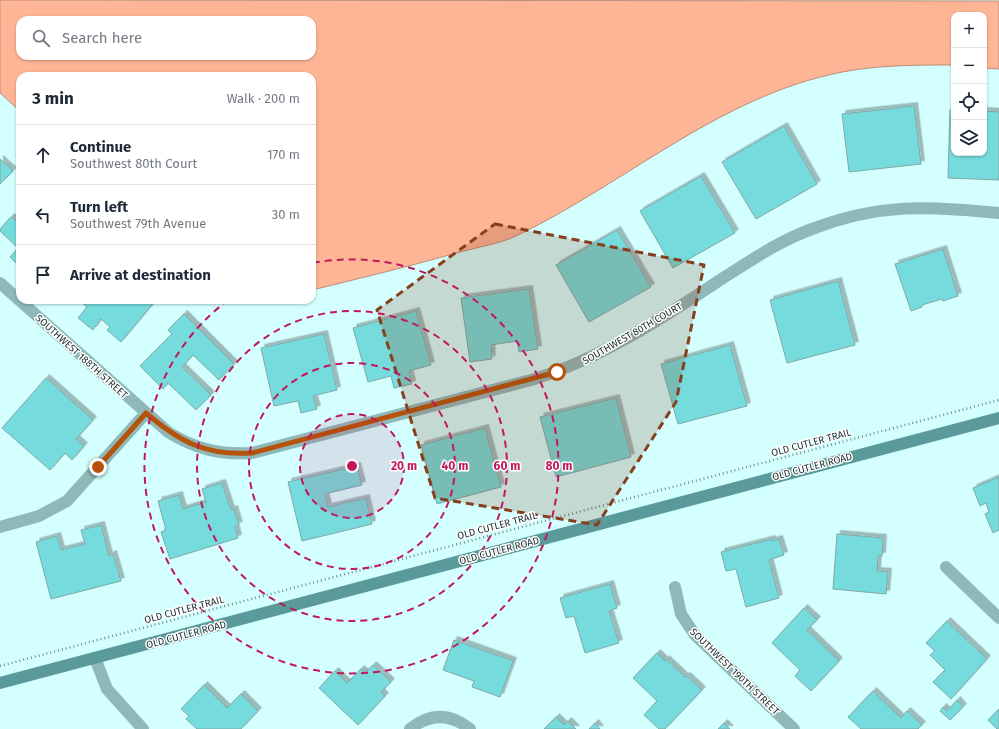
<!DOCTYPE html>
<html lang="en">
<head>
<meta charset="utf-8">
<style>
	body { margin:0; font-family:"Fira Sans",sans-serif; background:#f6f6f7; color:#1f2937 }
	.controls { position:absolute; right:12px; top:12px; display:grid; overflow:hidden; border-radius:8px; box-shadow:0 1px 3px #0004 }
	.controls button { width:36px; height:36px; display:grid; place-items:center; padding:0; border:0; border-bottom:1px solid #e0e1e3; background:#fff; color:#1f2937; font:20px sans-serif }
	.stop { position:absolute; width:12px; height:12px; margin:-9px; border:3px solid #b45309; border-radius:50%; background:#fff }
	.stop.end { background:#b45309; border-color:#fff; box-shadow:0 1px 4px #0008 }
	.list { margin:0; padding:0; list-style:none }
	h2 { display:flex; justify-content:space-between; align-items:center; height:52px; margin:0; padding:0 16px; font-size:17px }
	h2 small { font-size:13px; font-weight:400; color:#747a83 }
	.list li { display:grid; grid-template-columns:26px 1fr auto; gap:12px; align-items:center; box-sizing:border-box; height:60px; padding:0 16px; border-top:1px solid #e0e1e3 }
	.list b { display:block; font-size:15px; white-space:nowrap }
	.list p { margin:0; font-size:13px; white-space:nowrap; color:#747a83 }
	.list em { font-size:13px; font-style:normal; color:#747a83 }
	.icon { flex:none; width:22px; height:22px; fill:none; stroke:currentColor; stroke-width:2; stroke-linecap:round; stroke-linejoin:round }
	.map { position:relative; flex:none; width:999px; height:729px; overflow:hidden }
	.search { position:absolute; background:#fff; box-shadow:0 1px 3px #0004; left:16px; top:16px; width:300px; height:44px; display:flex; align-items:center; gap:10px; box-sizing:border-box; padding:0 14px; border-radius:12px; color:#747a83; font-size:15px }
	.panel { position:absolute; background:#fff; box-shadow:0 1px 3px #0004; left:16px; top:72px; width:300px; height:232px; border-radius:12px }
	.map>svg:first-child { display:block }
	.water { fill:#feb596; stroke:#bb8d78; fill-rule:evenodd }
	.building { fill:#75dbdc; stroke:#80a8a8; filter:url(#shadow) }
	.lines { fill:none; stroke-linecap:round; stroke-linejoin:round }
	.path { stroke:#728e8e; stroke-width:2.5; stroke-dasharray:1 3; stroke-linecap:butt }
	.minor { stroke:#90b8b8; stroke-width:12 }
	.secondary { stroke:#5b9a9a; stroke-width:12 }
	.route { stroke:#b45309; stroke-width:5 }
	.marked { fill:#873f1e; fill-opacity:0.2; stroke:#873f1e; stroke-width:3; stroke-dasharray:8 5; stroke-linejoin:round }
	.ring { fill:none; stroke:#c2185b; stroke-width:2; stroke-dasharray:7 5 }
	.labels { text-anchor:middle; stroke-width:3; stroke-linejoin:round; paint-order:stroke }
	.street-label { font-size:10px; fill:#203131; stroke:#fff }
	.centre { fill:#c2185b; stroke:#fff; stroke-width:2 }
	.ring-label { font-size:12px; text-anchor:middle; font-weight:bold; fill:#c2185b; stroke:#fff; stroke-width:3; stroke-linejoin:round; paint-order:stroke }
</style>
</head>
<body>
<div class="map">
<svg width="999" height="729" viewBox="0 0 999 729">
	<defs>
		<filter id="shadow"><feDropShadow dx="3.5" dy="-3.5" stdDeviation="0" flood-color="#0004"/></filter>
	</defs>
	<rect width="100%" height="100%" fill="#d4ffff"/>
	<path class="water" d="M 0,0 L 999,1 L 999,69 L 984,68 L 984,15 L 954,15 L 954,65 C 920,65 887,65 854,70 C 726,90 629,182 516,236 C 499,244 478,247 460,252 C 411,266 361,278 312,290 L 312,76 L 20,76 L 20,111 L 0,93 ZM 20,20 L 312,20 L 312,56 L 20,56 Z"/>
	<g class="building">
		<path d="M 914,106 L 921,164 L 849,172 L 842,114 Z"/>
		<path d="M 950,110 L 954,110 L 954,153 L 984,153 L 984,111 L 999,112 L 999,180 L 948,178 Z"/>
		<path d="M 784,126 L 817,184 L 756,219 L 722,162 Z"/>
		<path d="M 0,159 L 13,171 L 0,184 Z"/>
		<path d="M 701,176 L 735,233 L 673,268 L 640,211 Z"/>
		<path d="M 11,217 L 17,222 L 20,219 L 20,267 L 10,257 L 18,248 L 0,231 L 0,229 Z"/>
		<path d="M 617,230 L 651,287 L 589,322 L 556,265 Z"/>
		<path d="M 943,249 L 958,296 L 943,301 L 942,299 L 922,305 L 922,307 L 911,311 L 895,264 Z"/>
		<path d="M 838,281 L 855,345 L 787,363 L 770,300 Z"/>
		<path d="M 529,289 L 538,349 L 519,352 L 517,341 L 491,345 L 492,359 L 470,362 L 461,298 Z"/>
		<path d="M 79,300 L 156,300 L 121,342 L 107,330 L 110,327 L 101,319 L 93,330 L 78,318 L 87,307 Z"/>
		<path d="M 416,311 L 431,365 L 409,371 L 412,384 L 394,388 L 391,376 L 368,382 L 353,328 Z"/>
		<path d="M 184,314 L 234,364 L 219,380 L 193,355 L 182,367 L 211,395 L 196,410 L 168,383 L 163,389 L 140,366 L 172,334 L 168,330 Z"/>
		<path d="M 324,334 L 337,390 L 313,396 L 317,409 L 301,413 L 298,401 L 274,406 L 261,348 Z"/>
		<path d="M 730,345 L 747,406 L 678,424 L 661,364 Z"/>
		<path d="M 46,378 L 93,420 L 76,439 L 84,446 L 72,460 L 65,453 L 50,470 L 2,428 Z"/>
		<path d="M 616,398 L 631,457 L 556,477 L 540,417 Z"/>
		<path d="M 485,428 L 501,487 L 437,504 L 421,445 Z"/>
		<path d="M 357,466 L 362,485 L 325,494 L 328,507 L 366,498 L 372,524 L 302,541 L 288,482 Z"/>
		<path d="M 999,477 L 999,530 L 993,533 L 985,514 L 989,512 L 986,503 L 980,506 L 973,488 Z"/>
		<path d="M 222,483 L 231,510 L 234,509 L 239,525 L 235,526 L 238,538 L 170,559 L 161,532 L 166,530 L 158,501 L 179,495 L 183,509 L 206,502 L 202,489 Z"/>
		<path d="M 101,525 L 109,556 L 113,554 L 121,581 L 51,599 L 36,542 L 57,536 L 61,550 L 85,544 L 81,530 Z"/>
		<path d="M 837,534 L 883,538 L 882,556 L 878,556 L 877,571 L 888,572 L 886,594 L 833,589 Z"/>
		<path d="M 772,539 L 772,541 L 779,539 L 784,555 L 769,560 L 779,598 L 746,607 L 736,569 L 726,571 L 721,552 Z"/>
		<path d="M 610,584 L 617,608 L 609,611 L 619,643 L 585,653 L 574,616 L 566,618 L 560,598 Z"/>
		<path d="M 804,608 L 817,620 L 807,630 L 839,661 L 811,691 L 795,676 L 800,670 L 772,643 Z"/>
		<path d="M 947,621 L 987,659 L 951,699 L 933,682 L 945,670 L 930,655 L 935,651 L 926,643 Z"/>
		<path d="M 454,640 L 513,661 L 500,697 L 472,687 L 474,681 L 443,670 Z"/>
		<path d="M 657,653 L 665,661 L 666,659 L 685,677 L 687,676 L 702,690 L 665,729 L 659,729 L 644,715 L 657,701 L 633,678 Z"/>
		<path d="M 373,665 L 391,682 L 381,692 L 385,696 L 358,725 L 319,688 L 335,671 L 347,683 L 361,669 L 365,673 Z"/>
		<path d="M 204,685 L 227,708 L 241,694 L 258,711 L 241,729 L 197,729 L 186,719 L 189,716 L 181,709 Z"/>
		<path d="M 873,691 L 901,718 L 907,711 L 922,725 L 918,729 L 861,729 L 848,717 Z"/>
		<path d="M 957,700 L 963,707 L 950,720 L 940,711 L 943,707 L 947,711 Z"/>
		<path d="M 999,709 L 999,729 L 997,729 L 988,720 Z"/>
		<path d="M 556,717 L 564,725 L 568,721 L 576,729 L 544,729 Z"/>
		<path d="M 595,723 L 600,729 L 589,729 Z"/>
		<path d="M 724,723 L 730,729 L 718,729 Z"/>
	</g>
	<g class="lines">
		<path class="path" d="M 0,666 L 999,400"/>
		<g class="minor">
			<path d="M 0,283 L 168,432 C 195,449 220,455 252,453 L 531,380 C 600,359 660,320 720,280 C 750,261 779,241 812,229 C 879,203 929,206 999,213"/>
			<path d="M 0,527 L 39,516 L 67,501 L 146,413"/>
			<path d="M 946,567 L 999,618"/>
			<path d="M 675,587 L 681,614 L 695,635 L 794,729"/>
			<path d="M 95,658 L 107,689 L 143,729"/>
			<path d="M 410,729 C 430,713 450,713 470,729"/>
		</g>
		<path class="secondary" d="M 0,683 L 999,418"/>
	</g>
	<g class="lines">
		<path class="route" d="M 98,467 L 146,413 C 180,442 206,456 252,453 L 557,372"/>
	</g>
	<path class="marked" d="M 495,224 L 704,265 L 676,402 L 597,525 L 435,498 L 377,310 Z"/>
	<circle cx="352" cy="466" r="52" fill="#c2185b" fill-opacity=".12"/>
	<g class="ring">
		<circle cx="352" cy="466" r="52"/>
		<circle cx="352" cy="466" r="103"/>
		<circle cx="352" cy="466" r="155"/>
		<path d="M313 263A207 207 0 1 1 227 301"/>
	</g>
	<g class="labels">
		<g class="street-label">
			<text transform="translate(632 333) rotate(-30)" y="4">SOUTHWEST 80TH COURT</text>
			<text transform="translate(82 356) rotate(42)" y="4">SOUTHWEST 188TH STREET</text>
			<text transform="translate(811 442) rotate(-15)" y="4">OLD CUTLER TRAIL</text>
			<text transform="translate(812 466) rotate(-15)" y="4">OLD CUTLER ROAD</text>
			<text transform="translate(497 525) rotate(-15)" y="4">OLD CUTLER TRAIL</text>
			<text transform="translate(499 550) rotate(-15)" y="4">OLD CUTLER ROAD</text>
			<text transform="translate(184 609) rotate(-15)" y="4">OLD CUTLER TRAIL</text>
			<text transform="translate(186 634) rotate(-15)" y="4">OLD CUTLER ROAD</text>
			<text transform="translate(735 671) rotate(44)" y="4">SOUTHWEST 190TH STREET</text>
		</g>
	</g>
	<circle cx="352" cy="466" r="6" class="centre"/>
	<g class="ring-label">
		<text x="404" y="470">20 m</text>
		<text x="455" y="470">40 m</text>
		<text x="507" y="470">60 m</text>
		<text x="559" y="470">80 m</text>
	</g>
</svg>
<div class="controls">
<button>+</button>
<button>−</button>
<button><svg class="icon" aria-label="locate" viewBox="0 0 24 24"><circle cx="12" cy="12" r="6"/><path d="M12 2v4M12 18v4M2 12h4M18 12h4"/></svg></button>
<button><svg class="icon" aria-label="layers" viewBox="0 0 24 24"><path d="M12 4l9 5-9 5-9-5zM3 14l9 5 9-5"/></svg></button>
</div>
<div class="stop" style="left:557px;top:372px"></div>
<div class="stop end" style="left:98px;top:467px"></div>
<div class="search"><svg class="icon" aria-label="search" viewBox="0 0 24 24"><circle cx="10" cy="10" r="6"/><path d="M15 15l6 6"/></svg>Search here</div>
<section class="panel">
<h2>3 min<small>Walk · 200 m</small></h2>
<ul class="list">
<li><svg class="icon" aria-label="ahead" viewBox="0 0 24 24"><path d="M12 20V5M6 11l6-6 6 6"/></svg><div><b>Continue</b><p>Southwest 80th Court</p></div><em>170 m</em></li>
<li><svg class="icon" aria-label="left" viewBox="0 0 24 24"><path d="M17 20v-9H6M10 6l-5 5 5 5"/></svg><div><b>Turn left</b><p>Southwest 79th Avenue</p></div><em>30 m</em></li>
<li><svg class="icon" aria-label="arrive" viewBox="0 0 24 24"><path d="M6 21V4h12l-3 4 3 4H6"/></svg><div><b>Arrive at destination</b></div></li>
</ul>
</section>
</div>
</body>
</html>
